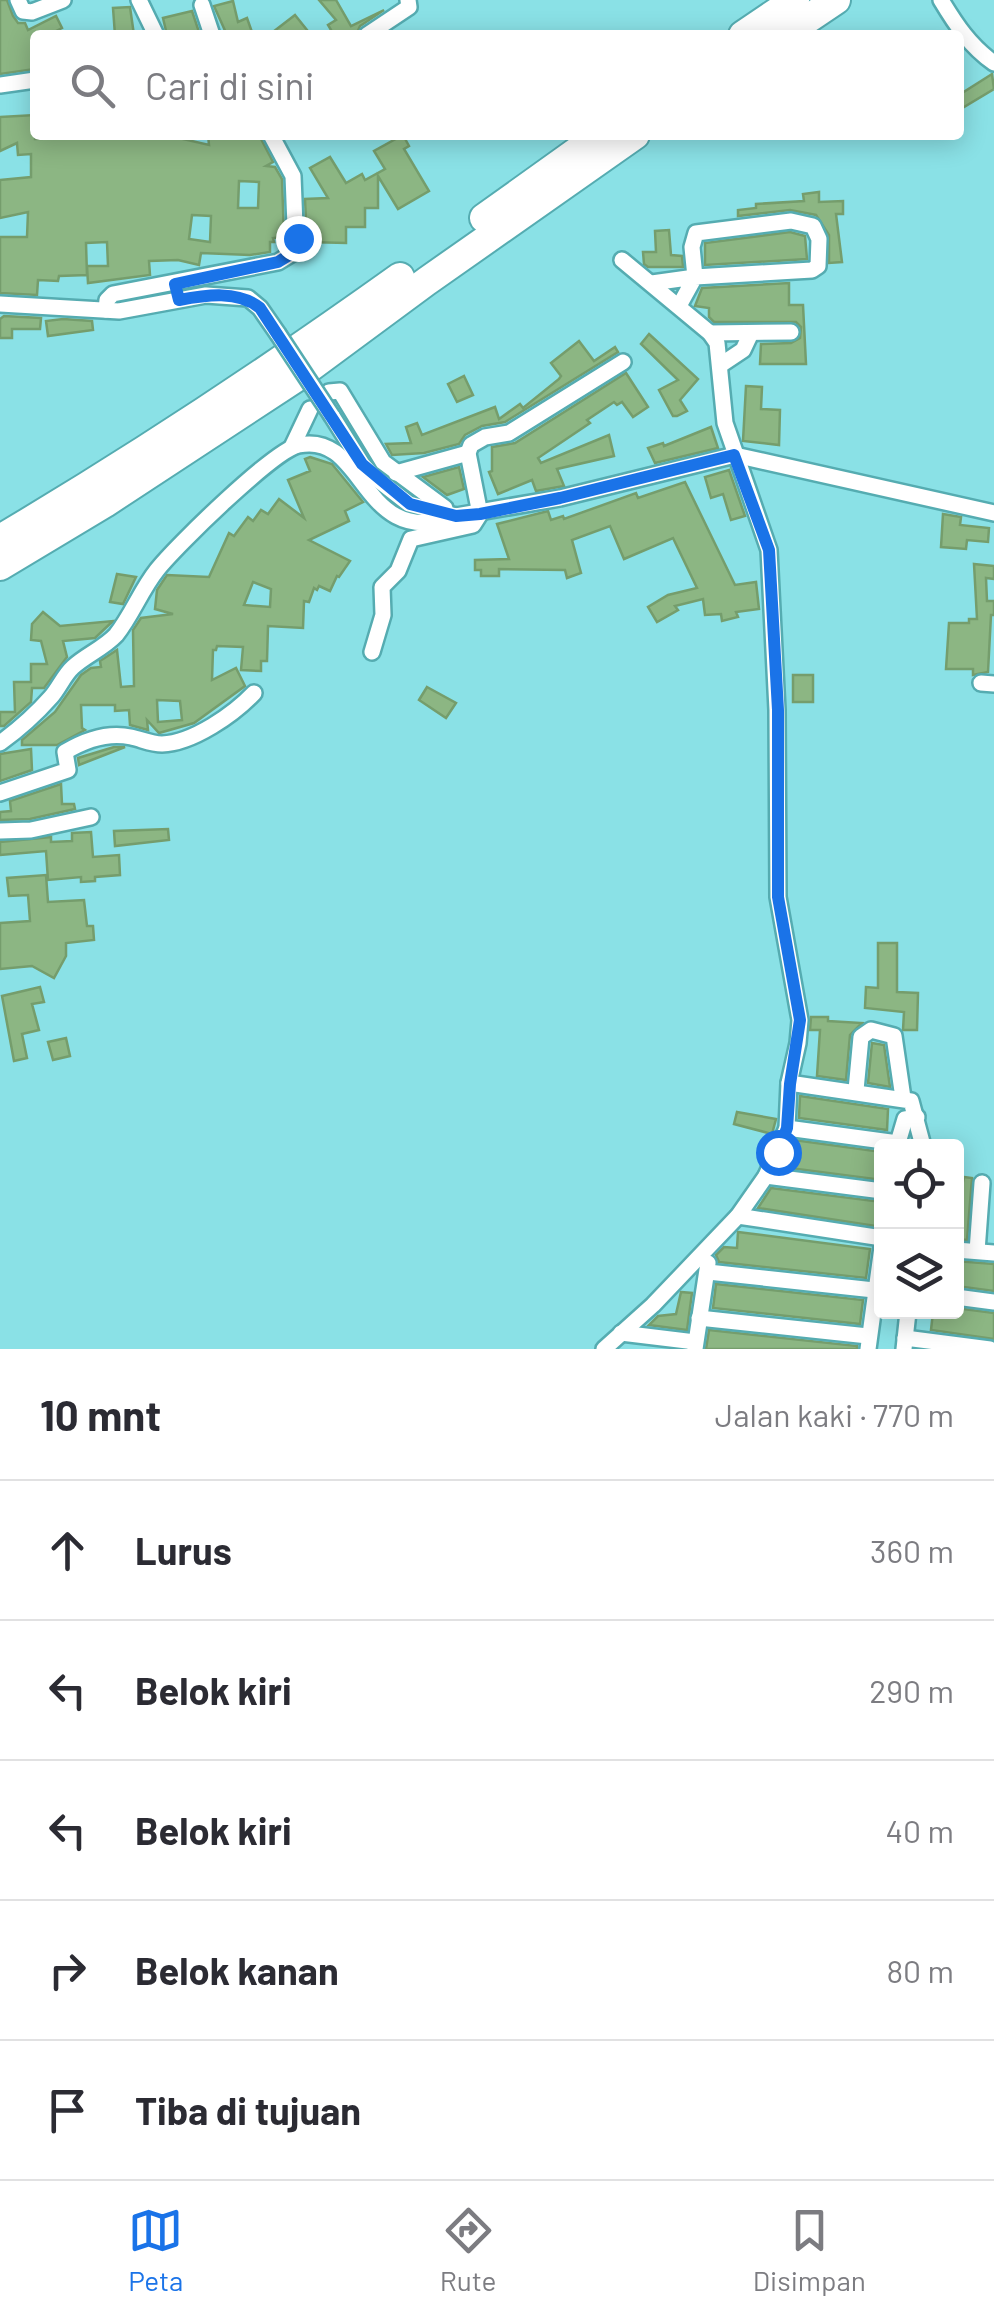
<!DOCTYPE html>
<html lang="id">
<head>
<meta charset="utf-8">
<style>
	body { margin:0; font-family:Barlow,sans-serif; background:#f2f2f3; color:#2b2b33 }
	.controls { position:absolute; right:30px; bottom:30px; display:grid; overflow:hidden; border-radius:10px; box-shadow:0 5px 25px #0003 }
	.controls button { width:90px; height:90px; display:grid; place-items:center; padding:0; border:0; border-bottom:2px solid #e1e1e2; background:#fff; color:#2b2b33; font:50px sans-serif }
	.stop { position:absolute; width:30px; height:30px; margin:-22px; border:8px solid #1a73e8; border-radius:50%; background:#fff }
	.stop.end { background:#1a73e8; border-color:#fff; box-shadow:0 2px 10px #0008 }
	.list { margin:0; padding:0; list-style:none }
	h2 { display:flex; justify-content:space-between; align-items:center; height:130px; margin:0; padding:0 40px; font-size:42px }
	h2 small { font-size:32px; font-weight:400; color:#7c7c81 }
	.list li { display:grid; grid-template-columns:65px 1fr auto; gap:30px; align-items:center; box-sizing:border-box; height:140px; padding:0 40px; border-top:2px solid #e1e1e2 }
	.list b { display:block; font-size:38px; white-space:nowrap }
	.list em { font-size:32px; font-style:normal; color:#7c7c81 }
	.icon { flex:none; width:55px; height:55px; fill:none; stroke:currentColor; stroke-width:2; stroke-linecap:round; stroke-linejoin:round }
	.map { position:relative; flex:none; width:994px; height:1349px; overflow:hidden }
	.search { position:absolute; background:#fff; box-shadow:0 5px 25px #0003; left:30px; right:30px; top:30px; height:110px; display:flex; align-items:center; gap:25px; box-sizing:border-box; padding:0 35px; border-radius:10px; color:#7c7c81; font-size:38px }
	.sheet { height:830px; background:#fff }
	nav { display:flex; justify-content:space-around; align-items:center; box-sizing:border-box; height:140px; border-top:2px solid #e1e1e2; background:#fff; font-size:28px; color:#7c7c81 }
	nav a { display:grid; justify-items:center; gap:5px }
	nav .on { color:#1a73e8 }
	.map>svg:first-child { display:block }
	.building { fill:#8cb683; stroke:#759d6c; stroke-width:2.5; fill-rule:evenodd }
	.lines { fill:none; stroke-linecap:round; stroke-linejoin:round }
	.street-casing { stroke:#55acb1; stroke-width:20 }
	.highway-casing { stroke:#55acb1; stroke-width:32 }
	.street { stroke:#fff; stroke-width:15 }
	.highway { stroke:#fff; stroke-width:28 }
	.street-bridge-casing { stroke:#55acb1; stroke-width:20; stroke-linecap:butt }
	.street-bridge { stroke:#fff; stroke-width:15 }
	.route { stroke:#1a73e8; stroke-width:12 }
</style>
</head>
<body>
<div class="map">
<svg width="994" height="1349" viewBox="0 0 994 1349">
	<rect width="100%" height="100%" fill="#8ae1e6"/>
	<g class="building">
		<path d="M 0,0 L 7,0 L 13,16 L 18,23 L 25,23 L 28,30 L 56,16 L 62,28 L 48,35 L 35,35 L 35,69 L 0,74 Z"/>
		<path d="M 319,0 L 336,0 L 351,26 L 384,10 L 360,26 L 356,35 L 334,35 L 328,25 L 336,20 Z"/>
		<path d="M 233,1 L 238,22 L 247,18 L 253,35 L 227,35 L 214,6 Z"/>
		<path d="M 130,7 L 134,35 L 115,35 L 113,8 Z"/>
		<path d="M 192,11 L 200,35 L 167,35 L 163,18 Z"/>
		<path d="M 295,15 L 307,30 L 300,35 L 269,35 Z"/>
		<path d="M 992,74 L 994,89 L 959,110 L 959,95 Z"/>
		<path d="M 35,115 L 35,139 L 75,138 L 75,135 L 183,135 L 183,139 L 209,145 L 208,135 L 260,137 L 273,162 L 266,166 L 275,167 L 282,179 L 284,237 L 273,238 L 274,242 L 270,242 L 270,252 L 250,255 L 201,253 L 199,265 L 178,260 L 149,261 L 150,275 L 88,283 L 87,266 L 108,266 L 107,242 L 86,243 L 87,275 L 59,276 L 58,281 L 38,280 L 37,295 L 0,293 L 0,237 L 27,237 L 28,212 L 0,218 L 0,180 L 31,177 L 31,154 L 18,155 L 17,143 L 0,151 L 0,117 ZM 239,181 L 259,182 L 258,208 L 238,208 ZM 192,215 L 211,216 L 210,242 L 189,239 Z"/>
		<path d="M 403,135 L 409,146 L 404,149 L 429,191 L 398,209 L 378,176 L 378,208 L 365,208 L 365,227 L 346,227 L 346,243 L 307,242 L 305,199 L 328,198 L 310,168 L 330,157 L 346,183 L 362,174 L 365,180 L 385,169 L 374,151 Z"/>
		<path d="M 819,192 L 819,202 L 843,201 L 843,214 L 836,214 L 842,262 L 829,263 L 829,235 L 816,215 L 790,210 L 738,216 L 738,210 L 756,208 L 756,204 L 804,201 L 803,194 Z"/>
		<path d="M 669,230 L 671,255 L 682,256 L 683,267 L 648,267 L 644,264 L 643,252 L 656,252 L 655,231 Z"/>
		<path d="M 790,232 L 805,236 L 807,259 L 705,265 L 705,243 Z"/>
		<path d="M 789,283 L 789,305 L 803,305 L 806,364 L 760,364 L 761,344 L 791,343 L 800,338 L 801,327 L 796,322 L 714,322 L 709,317 L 709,308 L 695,306 L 702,288 Z"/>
		<path d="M 4,316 L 41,318 L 40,329 L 12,329 L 12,338 L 0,338 L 0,319 Z"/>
		<path d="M 63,319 L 92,321 L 93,330 L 48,336 L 46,321 Z"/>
		<path d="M 649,334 L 698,379 L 680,400 L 687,411 L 677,416 L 673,416 L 659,390 L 678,380 L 641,344 Z"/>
		<path d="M 579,341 L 594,361 L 615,347 L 618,352 L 505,422 L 482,426 L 465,435 L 459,444 L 424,453 L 392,455 L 386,444 L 411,443 L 406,427 L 417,423 L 422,435 L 495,407 L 499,419 L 520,404 L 523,408 L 559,379 L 561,376 L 551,363 Z"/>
		<path d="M 626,373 L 648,407 L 633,417 L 622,402 L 617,405 L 614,402 L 587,420 L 590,423 L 538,458 L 541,463 L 609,435 L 614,456 L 557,469 L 564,486 L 536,491 L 532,480 L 498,494 L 489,472 L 492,471 L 492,447 L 515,443 Z"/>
		<path d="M 464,376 L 473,395 L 457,402 L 448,384 Z"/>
		<path d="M 746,386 L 762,387 L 761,409 L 780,410 L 779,445 L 743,441 Z"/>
		<path d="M 711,427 L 718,448 L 655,463 L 648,448 L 663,443 L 664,446 Z"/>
		<path d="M 310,457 L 332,464 L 363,502 L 345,511 L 349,521 L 309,540 L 350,561 L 339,577 L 337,576 L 330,591 L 319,586 L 317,590 L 314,588 L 309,602 L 304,601 L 303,628 L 268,626 L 267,661 L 261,661 L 261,671 L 241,670 L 243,647 L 217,646 L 216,650 L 213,650 L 212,680 L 236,668 L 245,686 L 194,723 L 159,733 L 147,720 L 148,730 L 130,725 L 129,710 L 115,711 L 115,705 L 81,705 L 82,728 L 85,730 L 57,745 L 22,745 L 22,740 L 55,712 L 81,675 L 91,668 L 101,667 L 100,661 L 117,650 L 121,687 L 134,686 L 133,630 L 141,618 L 173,614 L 155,609 L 157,590 L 167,575 L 209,577 L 229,533 L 234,536 L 248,517 L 253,521 L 261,510 L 268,514 L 279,499 L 304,518 L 288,480 L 310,471 L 305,459 ZM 253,582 L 271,589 L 270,607 L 244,605 ZM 157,700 L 180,701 L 182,720 L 158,722 Z"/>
		<path d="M 459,467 L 464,489 L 447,495 L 423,477 Z"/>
		<path d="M 729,470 L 745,516 L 731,520 L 723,494 L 711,498 L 705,477 Z"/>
		<path d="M 685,482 L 735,585 L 756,582 L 759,609 L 736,612 L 738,617 L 722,621 L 721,614 L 705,615 L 703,599 L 675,606 L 678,610 L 657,622 L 648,607 L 668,595 L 697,588 L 673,538 L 624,559 L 610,526 L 572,540 L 581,573 L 567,578 L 565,570 L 499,569 L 499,576 L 481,576 L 481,570 L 475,570 L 475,560 L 509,559 L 497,524 L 548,511 L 551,520 L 563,516 L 564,519 L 636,493 L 638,498 Z"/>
		<path d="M 943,514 L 961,517 L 960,525 L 989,528 L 988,542 L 967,540 L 966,549 L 941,547 Z"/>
		<path d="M 974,564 L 994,566 L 994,579 L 986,578 L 987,601 L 994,601 L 994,615 L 991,615 L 988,672 L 973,675 L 973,669 L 946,669 L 949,623 L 969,623 L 969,619 L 977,619 Z"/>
		<path d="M 117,574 L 136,577 L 123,604 L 110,602 Z"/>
		<path d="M 43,612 L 60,626 L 113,621 L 95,638 L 63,641 L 67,657 L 44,688 L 32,688 L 31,702 L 4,726 L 0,726 L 0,712 L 15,712 L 14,682 L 31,682 L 31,664 L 47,664 L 41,641 L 31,640 L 32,624 Z"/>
		<rect x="793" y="675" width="20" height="27"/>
		<path d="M 427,687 L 456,703 L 446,718 L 419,700 Z"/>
		<path d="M 114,747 L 125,747 L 79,765 L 78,758 Z"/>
		<path d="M 31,749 L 32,770 L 0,781 L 0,754 Z"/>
		<path d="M 61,784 L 62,804 L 74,804 L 75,809 L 30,819 L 0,820 L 0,812 L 11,811 L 10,801 Z"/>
		<path d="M 168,829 L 169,840 L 115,846 L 114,831 Z"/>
		<path d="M 91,832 L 93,857 L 119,855 L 120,875 L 95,877 L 95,881 L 81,882 L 81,877 L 48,880 L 46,851 L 0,855 L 0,842 L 51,837 L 51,842 L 72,841 L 72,833 Z"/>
		<path d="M 46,875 L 48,902 L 84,900 L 87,926 L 93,926 L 94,940 L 66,943 L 66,956 L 54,978 L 32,966 L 0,969 L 0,923 L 30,921 L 28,895 L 9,896 L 7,878 Z"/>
		<path d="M 878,943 L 897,943 L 897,992 L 918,993 L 917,1030 L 903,1030 L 904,1012 L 865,1008 L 866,987 L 878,988 Z"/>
		<path d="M 40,987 L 44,1002 L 32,1004 L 39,1030 L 22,1034 L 27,1058 L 14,1061 L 2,996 Z"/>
		<path d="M 811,1017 L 828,1017 L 828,1021 L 862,1023 L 850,1035 L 846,1080 L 817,1076 L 820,1030 L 810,1030 Z"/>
		<path d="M 66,1038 L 70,1056 L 53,1060 L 48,1042 Z"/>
		<path d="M 872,1043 L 884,1045 L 890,1087 L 868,1083 Z"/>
		<path d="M 800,1096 L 888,1109 L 887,1130 L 799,1118 Z"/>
		<path d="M 737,1112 L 776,1119 L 772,1134 L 734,1124 Z"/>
		<path d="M 794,1140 L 882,1152 L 882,1180 L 782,1167 Z"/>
		<path d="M 964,1177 L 972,1178 L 967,1240 L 956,1239 L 956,1216 Z"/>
		<path d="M 771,1188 L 882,1202 L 882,1227 L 758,1208 Z"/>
		<path d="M 738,1232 L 870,1249 L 866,1278 L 719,1262 L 716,1255 L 724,1247 L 737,1248 Z"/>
		<path d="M 956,1261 L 994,1264 L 994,1291 L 956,1286 Z"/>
		<path d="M 716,1284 L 863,1300 L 860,1324 L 713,1308 Z"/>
		<path d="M 681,1292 L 692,1293 L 687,1330 L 649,1325 L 658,1316 L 676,1314 Z"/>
		<path d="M 956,1308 L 994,1313 L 994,1339 L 931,1330 L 933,1312 L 956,1312 Z"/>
		<path d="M 709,1330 L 857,1346 L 857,1349 L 706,1349 Z"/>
	</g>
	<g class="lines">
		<g class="street-casing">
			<g id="street">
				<path d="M 18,0 L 23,11 L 32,12 L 63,0"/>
				<path d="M 139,0 L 156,35"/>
				<path d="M 941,0 C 956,25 970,46 994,63"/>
				<path d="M 202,5 L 212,35"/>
				<path d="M 367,35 L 409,7 L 408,0"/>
				<path d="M 0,85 L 35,80"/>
				<path d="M 652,283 L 695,277 L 812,270 L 818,266 L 819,239 L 813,226 L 791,221 L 696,233 L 692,247 L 695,277 L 679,306"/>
				<path d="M 0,304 L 119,311 L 206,295 L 248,298 L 260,308 L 278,334"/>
				<path d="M 106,310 L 107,300 L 113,294 L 278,262 L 296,251 L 293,176 L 271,135"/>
				<path d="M 710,333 L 791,332"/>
				<path d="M 722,364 L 743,350 L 751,333"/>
				<path d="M 329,392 L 340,391 L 383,462 L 445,508"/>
				<path d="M 332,416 L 362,464 L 373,476 L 409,504 L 456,516 L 560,498 L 735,455 L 994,513"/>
				<path d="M 292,447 L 310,409"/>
				<path d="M 396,473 L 468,453"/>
				<path d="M 372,652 L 383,615 L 382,587 L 398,571 L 411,539 L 473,525 L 480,514 L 468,453 L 471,445 L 485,437 L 509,433 L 623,362"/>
				<path d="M 981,683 L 994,684"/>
				<path d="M 0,743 C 18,730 36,714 51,697 C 59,688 64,675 73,667 C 86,655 104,648 116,635 C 132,615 141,590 157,570 C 175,547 274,450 299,445 C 367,431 360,552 456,516"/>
				<path d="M 0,793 L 68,770 L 65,752 C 85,740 108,732 131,737 C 141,739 151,744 162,744 C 193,743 234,714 254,693"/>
				<path d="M 0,831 L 31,830 L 91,817"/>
				<path d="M 789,1083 L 911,1101 L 923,1146"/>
				<path d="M 856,1090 L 861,1037 L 871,1030 L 894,1036 L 903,1098"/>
				<path d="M 787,1128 L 898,1143"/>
				<path d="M 897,1146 L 905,1119 L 917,1117"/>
				<path d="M 766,1176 L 882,1191"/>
				<path d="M 738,1216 L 882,1238"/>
				<path d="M 956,1250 L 994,1253"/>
				<path d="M 977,1251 L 982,1183"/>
				<path d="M 708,1272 L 874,1290"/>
				<path d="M 956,1297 L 994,1302"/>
				<path d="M 699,1318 L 868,1336"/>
				<path d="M 621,1333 L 695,1342"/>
				<path d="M 905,1338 L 990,1349"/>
				<path d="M 604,1349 L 653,1305 L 738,1216 L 766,1176 L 787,1128 L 789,1083 L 798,1043 L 800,1020 L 778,897 L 777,710 L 769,550 L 725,423 L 717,343 L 710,333 L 622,260"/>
				<path d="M 695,1349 L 708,1263"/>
				<path d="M 868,1349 L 882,1247"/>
				<path d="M 904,1349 L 908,1312"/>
			</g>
		</g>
		<g class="highway-casing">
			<g id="highway">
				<path d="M 743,35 L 795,0"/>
				<path d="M 784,35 L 836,0"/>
				<path d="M 484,218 L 600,135"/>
				<path d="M 0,539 C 137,458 270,370 400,277"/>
				<path d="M 0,566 L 105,503 L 297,377 L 427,281 L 635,135"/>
			</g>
		</g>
		<use href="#street" class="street"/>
		<use href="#highway" class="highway"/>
		<g class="street-bridge-casing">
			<path id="street-bridge" d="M 278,334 L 332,416"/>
		</g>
		<use href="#street-bridge" class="street-bridge"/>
	</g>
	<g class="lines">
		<path class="route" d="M 298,238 L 296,251 L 278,262 L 175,284 L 179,300 C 206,295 238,290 260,308 L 362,464 L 410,504 L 456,516 L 480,514 L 560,498 L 734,455 L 769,550 L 778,710 L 778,897 L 800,1020 L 790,1084 L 787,1128 L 778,1152"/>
	</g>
</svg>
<div class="controls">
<button><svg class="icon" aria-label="locate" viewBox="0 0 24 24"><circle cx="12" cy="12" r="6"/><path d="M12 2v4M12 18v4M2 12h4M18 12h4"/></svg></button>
<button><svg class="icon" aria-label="layers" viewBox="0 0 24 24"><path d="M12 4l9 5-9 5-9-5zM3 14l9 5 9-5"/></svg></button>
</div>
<div class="stop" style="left:778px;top:1152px"></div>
<div class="stop end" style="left:298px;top:238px"></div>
<div class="search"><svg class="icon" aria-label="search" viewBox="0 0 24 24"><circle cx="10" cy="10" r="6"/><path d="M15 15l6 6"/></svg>Cari di sini</div>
</div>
<section class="sheet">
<h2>10 mnt<small>Jalan kaki · 770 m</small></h2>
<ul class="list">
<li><svg class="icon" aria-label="ahead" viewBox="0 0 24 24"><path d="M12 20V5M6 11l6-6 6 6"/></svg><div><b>Lurus</b></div><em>360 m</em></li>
<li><svg class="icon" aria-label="left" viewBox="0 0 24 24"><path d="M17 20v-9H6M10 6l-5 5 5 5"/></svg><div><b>Belok kiri</b></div><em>290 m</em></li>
<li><svg class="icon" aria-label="left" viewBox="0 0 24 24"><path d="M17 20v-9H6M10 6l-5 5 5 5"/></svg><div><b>Belok kiri</b></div><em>40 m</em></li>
<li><svg class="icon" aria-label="right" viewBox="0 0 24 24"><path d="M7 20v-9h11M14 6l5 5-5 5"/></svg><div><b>Belok kanan</b></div><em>80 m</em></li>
<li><svg class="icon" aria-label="arrive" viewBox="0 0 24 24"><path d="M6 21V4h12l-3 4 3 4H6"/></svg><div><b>Tiba di tujuan</b></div></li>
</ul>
</section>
<nav>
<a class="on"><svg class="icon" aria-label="map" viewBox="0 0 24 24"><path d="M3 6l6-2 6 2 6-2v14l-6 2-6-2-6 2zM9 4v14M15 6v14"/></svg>Peta</a>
<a><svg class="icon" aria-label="directions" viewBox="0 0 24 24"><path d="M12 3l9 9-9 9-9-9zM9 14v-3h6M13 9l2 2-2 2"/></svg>Rute</a>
<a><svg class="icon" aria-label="saved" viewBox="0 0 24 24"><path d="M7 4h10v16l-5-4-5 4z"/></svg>Disimpan</a>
</nav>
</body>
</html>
